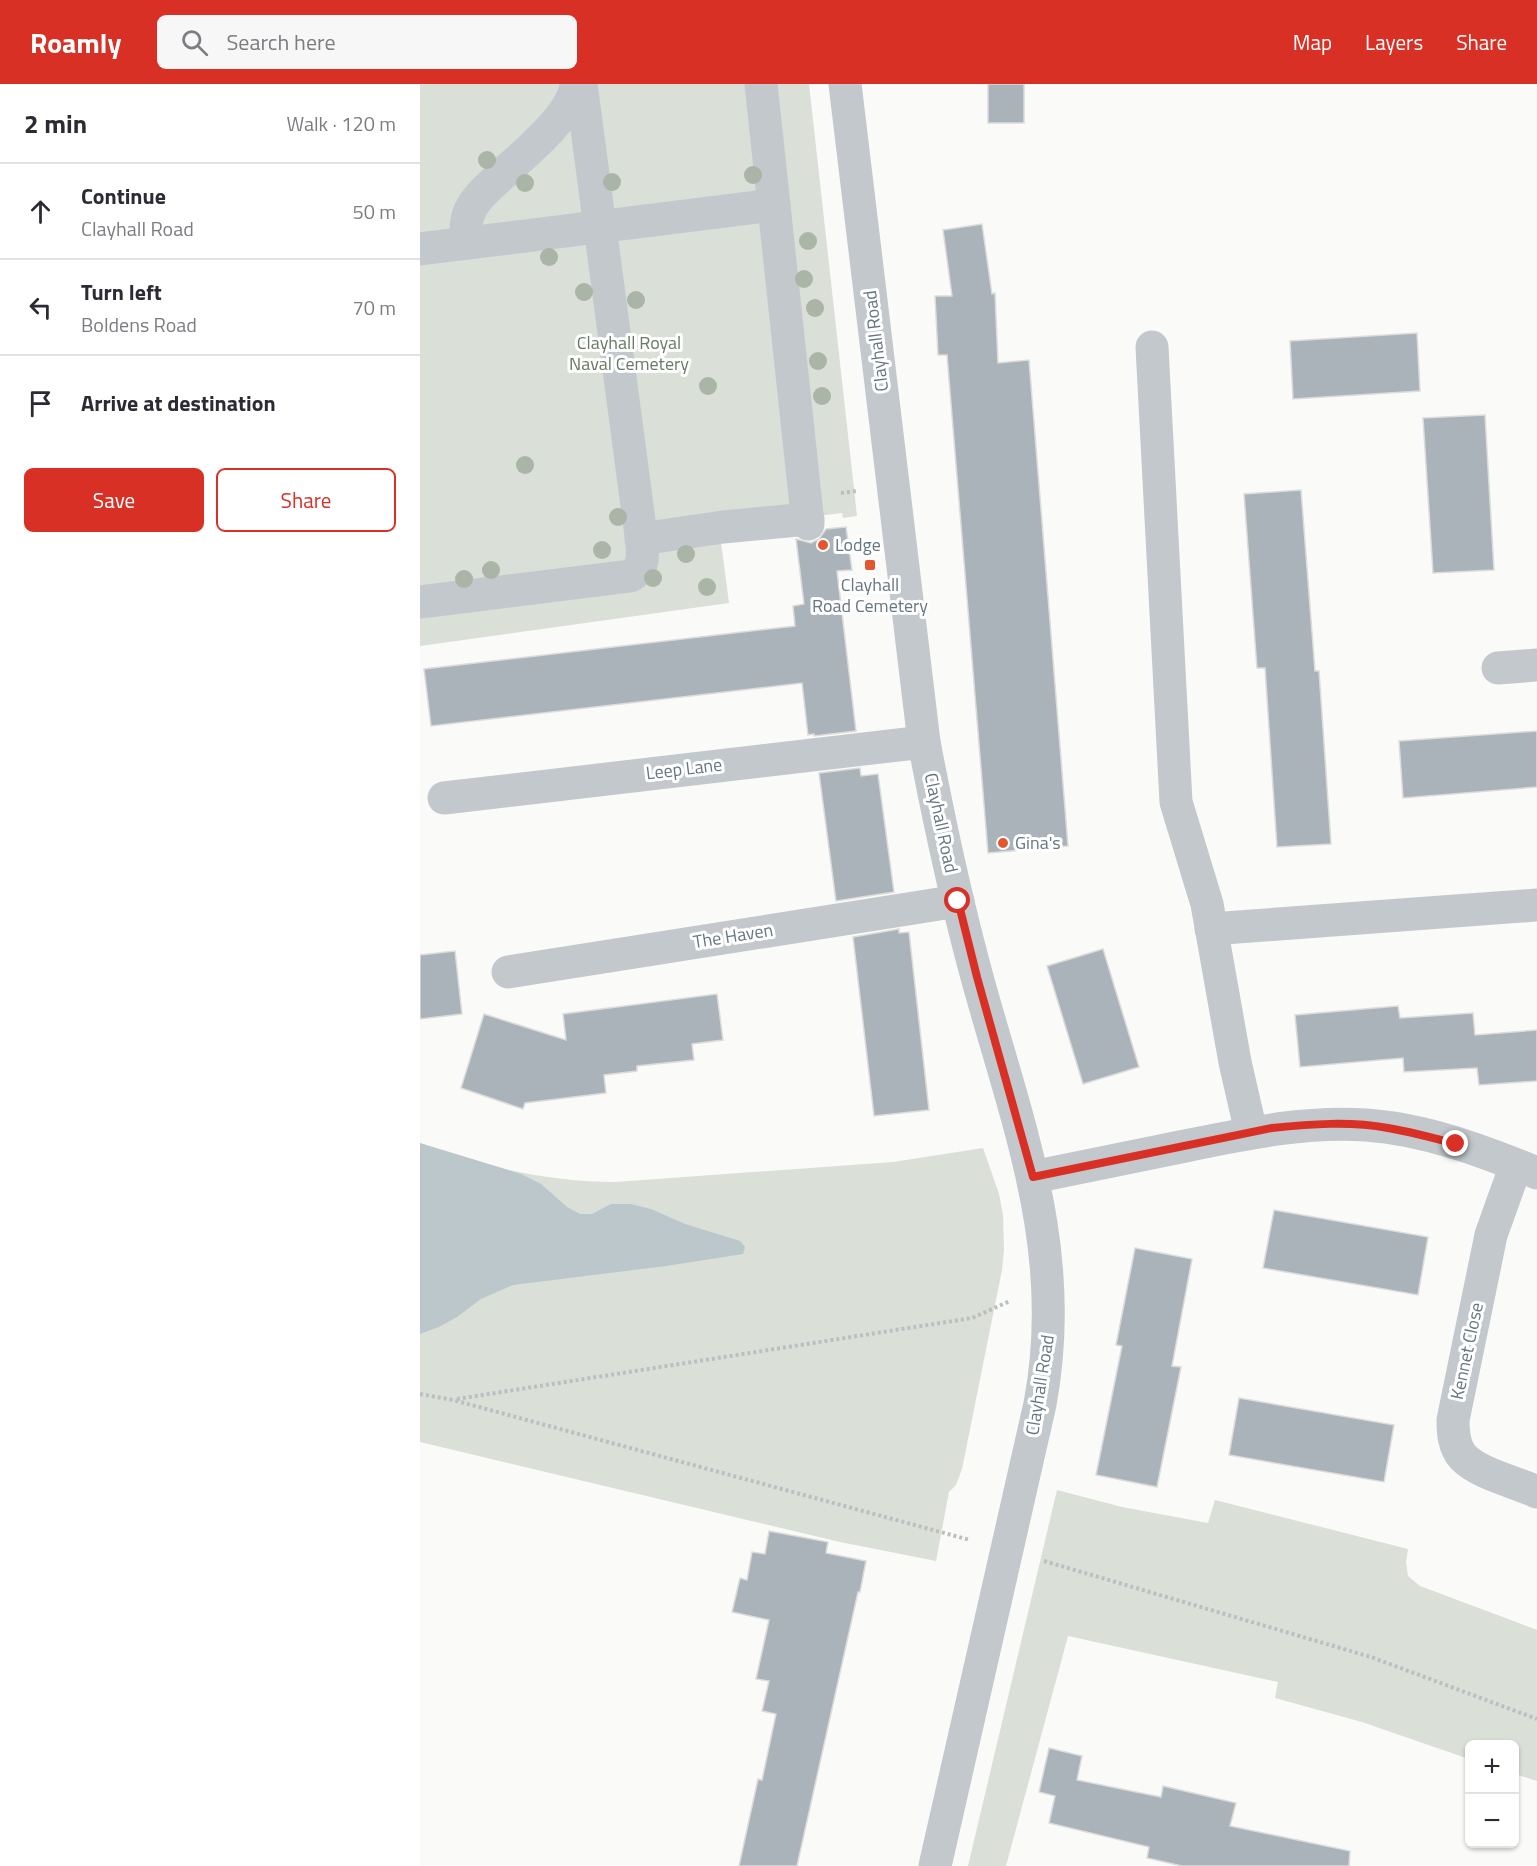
<!DOCTYPE html>
<html lang="en">
<head>
<meta charset="utf-8">
<style>
	body { margin:0; font-family:"Titillium Web",sans-serif; background:#f7f7f7; color:#2b2b33 }
	.controls { position:absolute; right:18px; bottom:18px; display:grid; overflow:hidden; border-radius:9px; box-shadow:0 2px 4px #0004 }
	.controls button { width:54px; height:54px; display:grid; place-items:center; padding:0; border:0; border-bottom:2px solid #e1e1e2; background:#fff; color:#2b2b33; font:30px sans-serif }
	.stop { position:absolute; width:18px; height:18px; margin:-14px; border:4px solid #d93025; border-radius:50%; background:#fff }
	.stop.end { background:#d93025; border-color:#fff; box-shadow:0 2px 6px #0008 }
	.list { margin:0; padding:0; list-style:none }
	h2 { display:flex; justify-content:space-between; align-items:center; height:78px; margin:0; padding:0 24px; font-size:26px }
	h2 small { font-size:20px; font-weight:400; color:#7c7c81 }
	.list li { display:grid; grid-template-columns:39px 1fr auto; gap:18px; align-items:center; box-sizing:border-box; height:96px; padding:0 24px; border-top:2px solid #e1e1e2 }
	.list b { display:block; font-size:22px; white-space:nowrap }
	.list p { margin:0; font-size:20px; white-space:nowrap; color:#7c7c81 }
	.list em { font-size:20px; font-style:normal; color:#7c7c81 }
	.actions { display:flex; gap:12px; padding:18px 24px }
	.actions a { flex:1; padding:14px 0; border:2px solid #d93025; border-radius:9px; text-align:center; font-size:21px; color:#d93025 }
	.actions .main { background:#d93025; color:#fff }
	.icon { flex:none; width:33px; height:33px; fill:none; stroke:currentColor; stroke-width:2; stroke-linecap:round; stroke-linejoin:round }
	.map { position:relative; flex:none; width:1117px; height:1782px; overflow:hidden }
	header { display:flex; align-items:center; gap:36px; box-sizing:border-box; height:84px; padding:0 30px; background:#d93025; color:#fff }
	header strong { font-size:28px }
	nav { display:flex; gap:33px; margin-inline-start:auto; font-size:21px }
	.search { width:420px; height:54px; background:#f7f7f7; display:flex; align-items:center; gap:15px; box-sizing:border-box; padding:0 21px; border-radius:9px; color:#7c7c81; font-size:22px }
	main { display:flex }
	aside { flex:1; background:#fff }
	.map>svg:first-child { display:block }
	.green { fill:#dadfd7 }
	.water { fill:#bbc7cb }
	.building { fill:#aab3b9; stroke:#dcdcda; stroke-width:1.5 }
	.lines { fill:none; stroke-linecap:round; stroke-linejoin:round }
	.path { stroke:#bbbfc2; stroke-width:4; stroke-dasharray:3 3; stroke-linecap:butt }
	.minor { stroke:#c3c8cc; stroke-width:33 }
	.tree { fill:#aab4a7 }
	.route { stroke:#d93025; stroke-width:8 }
	.poi-dot { fill:#e4572e; stroke:#fff; stroke-width:2 }
	.labels { text-anchor:middle; stroke-width:6; stroke-linejoin:round; paint-order:stroke }
	.street-label { font-size:18px; fill:#657683; stroke:#fff }
	.park-label { font-size:18px; fill:#687a64; stroke:#fff }
	.poi-label { font-size:18px; fill:#657683; stroke:#fff; text-anchor:start }
</style>
</head>
<body>
<header>
<strong>Roamly</strong>
<div class="search"><svg class="icon" aria-label="search" viewBox="0 0 24 24"><circle cx="10" cy="10" r="6"/><path d="M15 15l6 6"/></svg>Search here</div>
<nav><a>Map</a><a>Layers</a><a>Share</a></nav>
</header>
<main>
<aside>
<h2>2 min<small>Walk · 120 m</small></h2>
<ul class="list">
<li><svg class="icon" aria-label="ahead" viewBox="0 0 24 24"><path d="M12 20V5M6 11l6-6 6 6"/></svg><div><b>Continue</b><p>Clayhall Road</p></div><em>50 m</em></li>
<li><svg class="icon" aria-label="left" viewBox="0 0 24 24"><path d="M17 20v-9H6M10 6l-5 5 5 5"/></svg><div><b>Turn left</b><p>Boldens Road</p></div><em>70 m</em></li>
<li><svg class="icon" aria-label="arrive" viewBox="0 0 24 24"><path d="M6 21V4h12l-3 4 3 4H6"/></svg><div><b>Arrive at destination</b></div></li>
</ul>
<div class="actions"><a class="main">Save</a><a>Share</a></div>
</aside>
<div class="map">
<svg width="1117" height="1782" viewBox="0 0 1117 1782">
	<rect width="100%" height="100%" fill="#fafaf8"/>
	<g class="green">
		<path d="M 0,0 L 389,0 L 437,432 L 423,434 L 422,429 L 398,432 L 401,452 L 392,454 L 391,448 L 301,458 L 309,519 L 0,562 Z"/>
		<path d="M 0,1059 C 62,1083 129,1098 195,1098 L 473,1078 L 563,1064 L 579,1110 L 583,1131 L 584,1166 L 582,1186 L 542,1385 L 536,1401 L 529,1408 L 516,1477 L 420,1458 L 0,1358 Z"/>
		<path d="M 637,1406 L 702,1423 L 788,1439 L 795,1416 L 988,1465 L 986,1478 L 988,1492 L 1000,1502 L 1117,1546 L 1117,1697 L 1095,1690 L 1094,1660 L 1050,1660 L 1049,1675 L 942,1638 L 855,1614 L 858,1598 L 648,1552 L 586,1782 L 548,1782 Z"/>
	</g>
	<path class="water" d="M 0,1059 L 101,1090 L 121,1100 L 147,1123 L 160,1130 L 172,1130 L 191,1120 L 211,1120 L 231,1125 L 265,1140 L 320,1157 L 325,1163 L 323,1170 L 246,1182 L 93,1201 L 61,1215 L 37,1233 L 19,1243 L 0,1250 Z"/>
	<g class="building">
		<rect x="568" y="0" width="36" height="39"/>
		<path d="M 562,140 L 572,210 L 575,209 L 578,279 L 609,276 L 648,762 L 568,769 L 527,271 L 518,271 L 515,212 L 532,212 L 523,146 Z"/>
		<path d="M 997,249 L 1000,307 L 873,315 L 870,257 Z"/>
		<path d="M 1065,331 L 1074,486 L 1013,489 L 1003,334 Z"/>
		<path d="M 881,406 L 895,587 L 899,587 L 911,760 L 857,763 L 845,584 L 837,584 L 824,410 Z"/>
		<path d="M 426,443 L 432,486 L 417,487 L 436,647 L 394,652 L 394,650 L 388,651 L 382,599 L 11,642 L 4,585 L 375,542 L 373,522 L 384,520 L 376,455 L 391,459 L 399,455 L 406,445 Z"/>
		<path d="M 1117,647 L 1117,703 L 983,714 L 979,657 Z"/>
		<path d="M 440,684 L 441,692 L 458,690 L 474,808 L 416,817 L 399,689 Z"/>
		<path d="M 479,845 L 479,849 L 489,848 L 509,1026 L 454,1032 L 433,853 Z"/>
		<path d="M 683,865 L 719,983 L 663,1000 L 627,882 Z"/>
		<path d="M 35,867 L 42,930 L 0,935 L 0,871 Z"/>
		<path d="M 297,910 L 303,956 L 272,960 L 274,976 L 217,982 L 217,987 L 184,991 L 186,1009 L 105,1019 L 103,1025 L 41,1004 L 64,930 L 146,956 L 143,930 Z"/>
		<path d="M 978,922 L 980,934 L 1053,929 L 1055,951 L 1117,946 L 1117,997 L 1059,1001 L 1057,984 L 984,988 L 983,974 L 880,983 L 875,931 Z"/>
		<path d="M 854,1126 L 1008,1153 L 998,1211 L 843,1184 Z"/>
		<path d="M 715,1164 L 772,1175 L 752,1282 L 761,1283 L 737,1403 L 676,1391 L 702,1262 L 696,1261 Z"/>
		<path d="M 819,1314 L 974,1341 L 964,1398 L 809,1371 Z"/>
		<path d="M 349,1447 L 408,1458 L 406,1469 L 446,1477 L 440,1508 L 438,1508 L 377,1782 L 319,1782 L 338,1695 L 342,1696 L 356,1630 L 342,1627 L 349,1597 L 336,1595 L 349,1536 L 312,1528 L 320,1494 L 327,1496 L 332,1468 L 345,1470 Z"/>
		<path d="M 629,1664 L 662,1672 L 657,1696 L 741,1713 L 743,1702 L 816,1719 L 810,1742 L 930,1767 L 929,1782 L 762,1782 L 727,1774 L 729,1763 L 629,1739 L 635,1712 L 619,1708 Z"/>
	</g>
	<g class="lines">
		<g class="path">
			<path d="M 421,409 L 437,407"/>
			<path d="M 0,1310 L 33,1316 L 550,1456"/>
			<path d="M 37,1315 L 552,1234 L 590,1217"/>
			<path d="M 624,1477 L 951,1573 L 1117,1635"/>
		</g>
		<g class="minor">
			<path d="M 341,0 L 388,440"/>
			<path d="M 425,0 L 504,658 C 519,737 536,816 557,893 C 597,1039 649,1166 620,1320 L 515,1782"/>
			<path d="M 47,159 C 47,151 45,143 47,136 C 50,120 63,108 74,98 C 97,76 154,32 156,0"/>
			<path d="M 0,165 L 354,121"/>
			<path d="M 732,263 L 756,718 L 787,820 L 815,978 L 831,1048"/>
			<path d="M 221,455 L 303,443 L 388,435"/>
			<path d="M 0,518 L 210,492 C 224,485 223,473 222,459 L 161,0"/>
			<path d="M 1078,584 L 1117,581"/>
			<path d="M 24,714 L 504,658"/>
			<path d="M 791,845 L 1117,821"/>
			<path d="M 88,888 L 538,817"/>
			<path d="M 1096,1081 L 1071,1151 L 1033,1336 C 1033,1349 1034,1363 1043,1373 C 1059,1390 1096,1398 1117,1408"/>
			<path d="M 613,1093 C 665,1082 718,1072 770,1061 C 829,1049 886,1037 946,1041 C 1005,1045 1063,1067 1117,1089"/>
		</g>
	</g>
	<g class="tree">
		<circle cx="67" cy="76" r="9"/>
		<circle cx="333" cy="91" r="9"/>
		<circle cx="192" cy="98" r="9"/>
		<circle cx="105" cy="99" r="9"/>
		<circle cx="388" cy="157" r="9"/>
		<circle cx="129" cy="173" r="9"/>
		<circle cx="384" cy="195" r="9"/>
		<circle cx="164" cy="208" r="9"/>
		<circle cx="216" cy="216" r="9"/>
		<circle cx="395" cy="224" r="9"/>
		<circle cx="398" cy="277" r="9"/>
		<circle cx="288" cy="302" r="9"/>
		<circle cx="402" cy="312" r="9"/>
		<circle cx="105" cy="381" r="9"/>
		<circle cx="198" cy="433" r="9"/>
		<circle cx="182" cy="466" r="9"/>
		<circle cx="266" cy="470" r="9"/>
		<circle cx="71" cy="486" r="9"/>
		<circle cx="233" cy="494" r="9"/>
		<circle cx="44" cy="495" r="9"/>
		<circle cx="287" cy="503" r="9"/>
	</g>
	<g class="lines">
		<path class="route" d="M 538,817 L 557,893 L 613,1093 L 852,1044 C 890,1040 930,1037 968,1044 C 991,1048 1014,1054 1036,1060"/>
	</g>
	<g class="poi-dot">
		<circle cx="403" cy="461" r="6"/>
		<rect x="444" y="475" width="12" height="12" rx="3"/>
		<circle cx="583" cy="759" r="6"/>
	</g>
	<g class="labels">
		<g class="street-label">
			<text transform="translate(456 257) rotate(-97)" y="6">Clayhall Road</text>
			<text transform="translate(264 685) rotate(-7)" y="6">Leep Lane</text>
			<text transform="translate(521 739) rotate(78)" y="6">Clayhall Road</text>
			<text transform="translate(313 852) rotate(-9)" y="6">The Haven</text>
			<text transform="translate(1047 1267) rotate(-78)" y="6">Kennet Close</text>
			<text transform="translate(620 1301) rotate(-81)" y="6">Clayhall Road</text>
		</g>
		<g class="park-label">
			<text x="209" y="265">Clayhall Royal<tspan x="209" dy="21">Naval Cemetery</tspan></text>
		</g>
		<g class="poi-label">
			<text x="415" y="467">Lodge</text>
			<text x="450" y="507" text-anchor="middle">Clayhall<tspan x="450" dy="21">Road Cemetery</tspan></text>
			<text x="595" y="765">Gina's</text>
		</g>
	</g>
</svg>
<div class="controls">
<button>+</button>
<button>−</button>
</div>
<div class="stop" style="left:538px;top:817px"></div>
<div class="stop end" style="left:1036px;top:1060px"></div>
</div>
</main>
</body>
</html>
